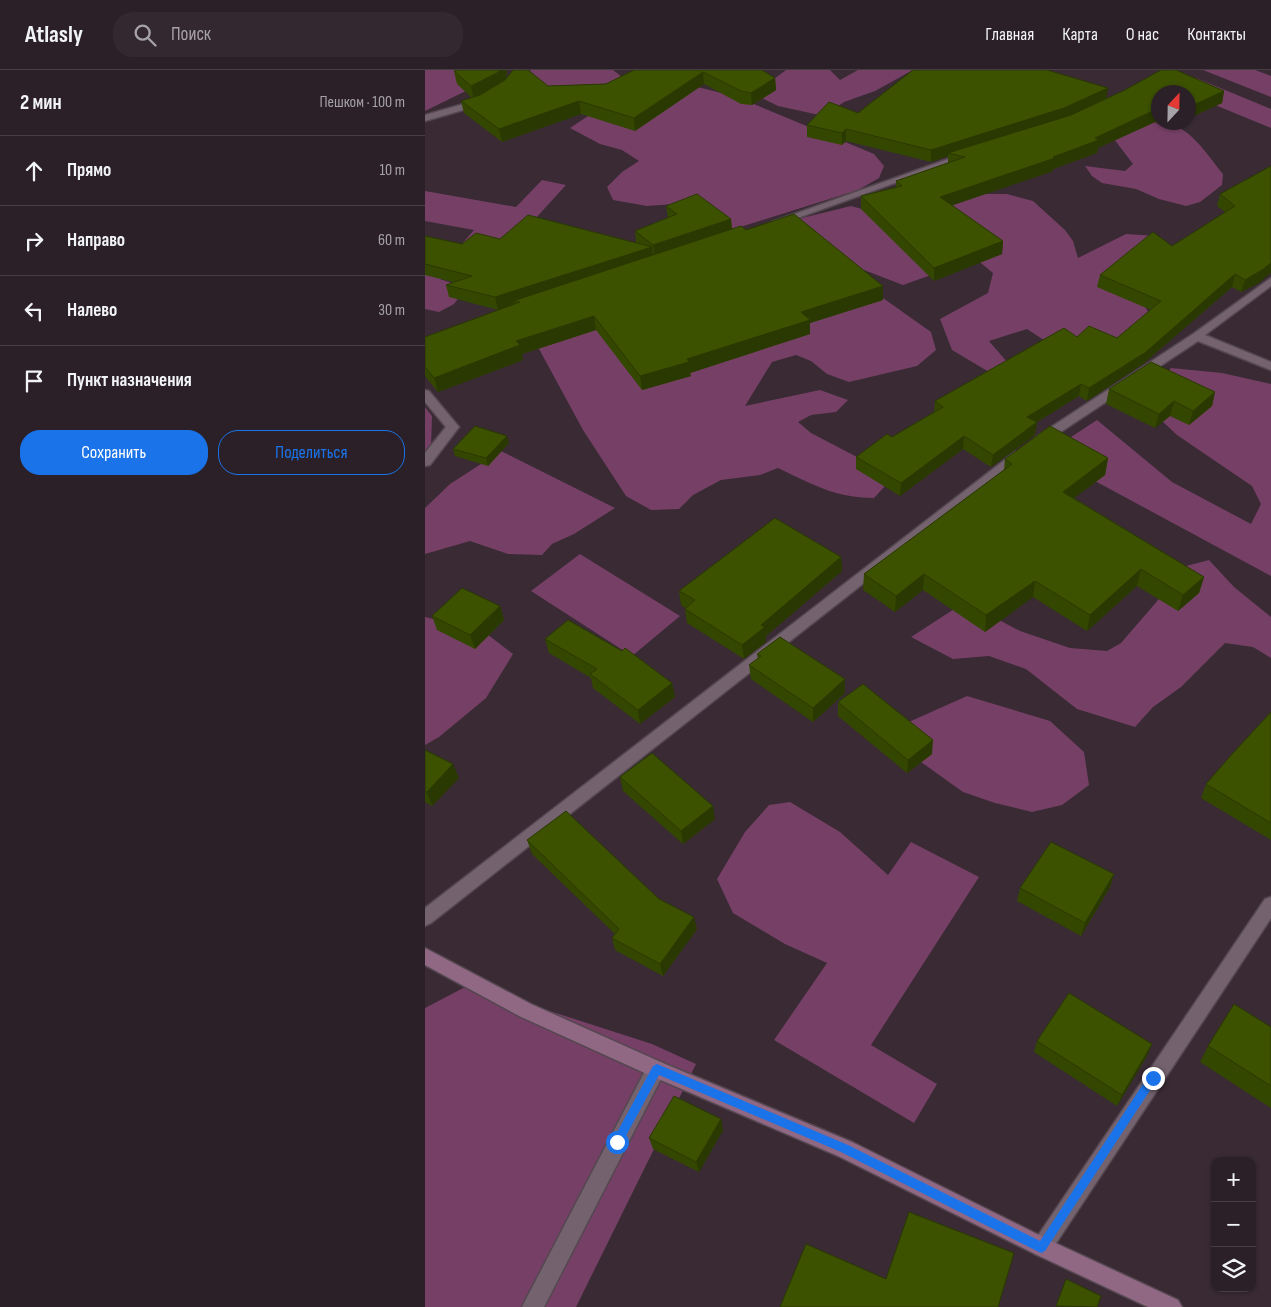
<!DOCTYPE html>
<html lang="ru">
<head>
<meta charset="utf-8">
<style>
	body { margin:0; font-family:"Sofia Sans Condensed",sans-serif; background:#33282f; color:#f1f3f6 }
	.controls { position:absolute; right:15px; bottom:15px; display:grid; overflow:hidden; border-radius:10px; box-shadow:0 1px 4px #0004 }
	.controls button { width:45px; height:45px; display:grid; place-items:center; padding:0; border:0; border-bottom:1px solid #473e44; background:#2b2027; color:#f1f3f6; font:25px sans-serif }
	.compass { position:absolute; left:726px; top:15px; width:45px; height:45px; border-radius:50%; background:#2b2027; box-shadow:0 1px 4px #0004; rotate:22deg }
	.stop { position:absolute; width:15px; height:15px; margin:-11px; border:4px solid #1a73e8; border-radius:50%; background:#fff }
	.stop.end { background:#1a73e8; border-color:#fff; box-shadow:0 1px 5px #0008 }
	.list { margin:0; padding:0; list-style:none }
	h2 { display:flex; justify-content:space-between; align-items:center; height:65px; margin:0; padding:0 20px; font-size:21px }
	h2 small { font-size:16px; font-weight:400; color:#a6a3a7 }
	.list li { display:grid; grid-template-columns:32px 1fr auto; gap:15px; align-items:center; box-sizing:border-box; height:70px; padding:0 20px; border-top:1px solid #473e44 }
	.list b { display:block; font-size:19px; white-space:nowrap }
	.list em { font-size:16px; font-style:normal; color:#a6a3a7 }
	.actions { display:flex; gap:10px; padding:15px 20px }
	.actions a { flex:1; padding:11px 0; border:1px solid #1a73e8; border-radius:20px; text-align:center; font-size:18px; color:#1a73e8 }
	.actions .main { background:#1a73e8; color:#fff }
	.icon { flex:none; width:28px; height:28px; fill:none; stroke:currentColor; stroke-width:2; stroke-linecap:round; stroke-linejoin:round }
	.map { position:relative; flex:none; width:846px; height:1237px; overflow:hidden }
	header { display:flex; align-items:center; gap:30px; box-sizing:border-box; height:70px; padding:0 25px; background:#2b2027; border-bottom:1px solid #473e44 }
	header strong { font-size:24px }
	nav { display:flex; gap:28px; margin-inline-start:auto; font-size:18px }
	.search { width:350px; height:45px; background:#33282f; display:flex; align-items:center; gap:12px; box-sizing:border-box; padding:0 18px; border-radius:20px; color:#a6a3a7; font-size:19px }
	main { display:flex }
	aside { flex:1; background:#2b2027 }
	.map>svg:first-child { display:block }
	.green { fill:#764066 }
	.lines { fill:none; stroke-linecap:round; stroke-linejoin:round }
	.lane-casing { stroke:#544750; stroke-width:3 }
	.street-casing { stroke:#544750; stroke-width:3 }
	.secondary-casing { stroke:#544750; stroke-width:3 }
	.lane { fill:#74636e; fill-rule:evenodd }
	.street { fill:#74636e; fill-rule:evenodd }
	.secondary { fill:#906884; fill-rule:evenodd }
	.wall { fill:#344701 }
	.shaded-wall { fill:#2a3901 }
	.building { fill:#3c5201; stroke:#2a3901 }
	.route { fill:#1a73e8 }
</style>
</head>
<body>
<header>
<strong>Atlasly</strong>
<div class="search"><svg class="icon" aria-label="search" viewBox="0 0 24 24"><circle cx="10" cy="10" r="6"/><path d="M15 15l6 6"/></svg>Поиск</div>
<nav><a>Главная</a><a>Карта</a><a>О нас</a><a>Контакты</a></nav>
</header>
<main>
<aside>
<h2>2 мин<small>Пешком · 100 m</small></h2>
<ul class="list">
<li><svg class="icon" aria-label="ahead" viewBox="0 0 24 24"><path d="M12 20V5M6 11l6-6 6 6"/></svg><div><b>Прямо</b></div><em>10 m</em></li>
<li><svg class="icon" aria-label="right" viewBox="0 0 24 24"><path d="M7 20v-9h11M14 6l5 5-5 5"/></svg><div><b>Направо</b></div><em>60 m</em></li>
<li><svg class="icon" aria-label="left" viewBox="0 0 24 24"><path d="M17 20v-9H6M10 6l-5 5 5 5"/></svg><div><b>Налево</b></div><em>30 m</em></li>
<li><svg class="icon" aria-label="arrive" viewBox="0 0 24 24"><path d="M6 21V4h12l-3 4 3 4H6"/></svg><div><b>Пункт назначения</b></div></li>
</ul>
<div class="actions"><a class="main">Сохранить</a><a>Поделиться</a></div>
</aside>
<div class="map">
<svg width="846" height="1237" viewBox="0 0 846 1237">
	<rect width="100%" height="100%" fill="#392a34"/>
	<g class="green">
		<path d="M 0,0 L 63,0 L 53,15 L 0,41 Z"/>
		<path d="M 105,0 L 188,0 L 197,7 L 176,20 L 126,20 L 107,6 Z"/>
		<path d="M 361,0 L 405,0 L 415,10 L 433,0 L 488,0 L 450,21 L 419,32 L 399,46 L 353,36 L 329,24 Z"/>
		<path d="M 778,0 L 830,0 L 846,6 L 846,27 Z"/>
		<path d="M 225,5 L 312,27 L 449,84 L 459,96 L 454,108 L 433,120 L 306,160 L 263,133 L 222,136 L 188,130 L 182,117 L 197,102 L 214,91 L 197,80 L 175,74 L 145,58 Z"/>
		<path d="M 771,8 L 846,39 L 846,58 L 751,19 Z"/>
		<path d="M 733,47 L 734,52 C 764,53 781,84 798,104 L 797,115 L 775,132 L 761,136 L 734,129 L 711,119 L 677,113 L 667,106 L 660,96 L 700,101 L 708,94 L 689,69 Z"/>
		<path d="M 117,110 L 141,115 L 78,184 L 35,176 L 49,160 L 0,151 L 0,121 L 91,137 Z"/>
		<path d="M 532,124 L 582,124 L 608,131 L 640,160 L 648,171 L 653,188 L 701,164 L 731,166 L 706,216 L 736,261 L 666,301 L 602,259 L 564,271 L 589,300 L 581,312 L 527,280 L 515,249 L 563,223 L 568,203 L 551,189 L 478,215 L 439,200 L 400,220 L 373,149 L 426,136 L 462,146 Z"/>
		<path d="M 0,197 L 7,200 L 15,209 L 41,218 L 29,234 L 14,242 L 0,239 Z"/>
		<path d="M 458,228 L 506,262 L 511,280 L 492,296 L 424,312 L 402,304 L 386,291 L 371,285 L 347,292 L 320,336 L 395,320 L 423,330 L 411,342 L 386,345 L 373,352 L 386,363 L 432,387 L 460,416 L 449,428 C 410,428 387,414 353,398 L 335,405 L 296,410 L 268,425 L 254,439 L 226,440 L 201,426 L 158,360 L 107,266 Z"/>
		<path d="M 746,298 L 797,303 L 846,314 L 846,506 L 620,384 L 672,350 L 747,412 L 826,454 L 836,434 L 827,416 L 752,365 L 719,334 Z"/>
		<path d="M 0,337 L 7,346 L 6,377 L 0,383 Z"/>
		<path d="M 76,381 L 190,438 L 149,464 L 127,474 L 117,485 L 83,484 L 45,471 L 0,484 L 0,438 L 25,414 Z"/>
		<path d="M 155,484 L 255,546 L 207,586 L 106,521 Z"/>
		<path d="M 784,490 L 809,517 L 846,547 L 846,588 L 828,577 L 800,573 L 756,617 L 728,637 L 710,657 L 652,639 L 601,599 L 564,586 L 528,589 L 486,567 L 540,532 L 595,561 L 645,578 L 682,581 L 696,573 L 734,529 L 746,500 Z"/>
		<path d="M 0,547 L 58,561 L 88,584 L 61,628 L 14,667 L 0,675 Z"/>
		<path d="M 542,626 L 625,651 L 659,682 L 664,715 L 637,735 L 607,742 L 570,733 L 538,722 L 457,664 Z"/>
		<path d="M 365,732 L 415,762 L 463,805 L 486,772 L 554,807 L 446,975 L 512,1014 L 489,1053 L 349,970 L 402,893 L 360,874 L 308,843 L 292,809 L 320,762 L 344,735 Z"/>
		<path d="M 44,915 L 227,974 L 271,994 L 151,1237 L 0,1237 L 0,938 Z"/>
	</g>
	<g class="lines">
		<g class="lane-casing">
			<g id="lane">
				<path d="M 846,208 L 846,216 L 780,265 L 846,292 L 846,300 L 773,271 L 619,373 L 611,373 L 609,370 L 611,367 L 768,264 Z"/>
				<path d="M 0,320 L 4,321 L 34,357 L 5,395 L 0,396 L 0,383 L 21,357 L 0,332 Z"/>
				<path d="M 594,381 L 600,385 L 598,388 L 6,853 L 0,856 L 0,838 L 590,382 Z"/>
				<path d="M 846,827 L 846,848 L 624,1184 L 617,1187 L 610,1184 L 607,1177 L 610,1170 L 840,829 Z"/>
				<path d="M 231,990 L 238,993 L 240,999 L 238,1005 L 119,1237 L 97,1237 L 224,993 Z"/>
			</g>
		</g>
		<g class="street-casing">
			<g id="street">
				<path d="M 56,29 L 61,32 L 59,34 L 0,51 L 0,45 Z"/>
				<path d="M 537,84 L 545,86 L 356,154 L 352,155 L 347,152 Z"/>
			</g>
		</g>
		<g class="secondary-casing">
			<path id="secondary" d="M 0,878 L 106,934 L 238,993 L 427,1072 L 624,1170 L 753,1230 L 757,1237 L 723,1237 L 610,1184 L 413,1086 L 224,1005 L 94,946 L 0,895 Z"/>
		</g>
		<use href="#lane" class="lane"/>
		<use href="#street" class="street"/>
		<use href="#secondary" class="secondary"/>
	</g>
	<g class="wall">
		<path d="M 33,0 L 82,0 L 81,9 L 123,16 L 181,14 L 209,0 L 337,0 L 350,8 L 351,20 L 327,35 L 316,34 L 279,14 L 210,61 L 156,44 L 77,72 L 39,43 L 36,31 L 47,28 L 32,14 L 29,1 Z"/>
		<path d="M 488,0 L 622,0 L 683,18 L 681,29 L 700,20 L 736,0 L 751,0 L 799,21 L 797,33 L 764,48 L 764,22 L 734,22 L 734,52 L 754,52 L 742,58 L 730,52 L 673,78 L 672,83 L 628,99 L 628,101 L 527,135 L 578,171 L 577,184 L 509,211 L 436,139 L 436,126 L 471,117 L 471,111 L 523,93 L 523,86 L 506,92 L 421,71 L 417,75 L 382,67 L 382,55 L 404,32 L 433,43 Z"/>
		<path d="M 846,96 L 834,213 L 816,222 L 807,217 L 718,294 L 662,331 L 654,326 L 612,352 L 610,365 L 566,397 L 538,379 L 475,426 L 431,399 L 431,387 L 467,367 L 509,342 L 510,331 L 652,267 L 692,268 L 726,240 L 672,217 L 675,205 L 747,176 L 800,142 L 792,136 L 795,124 Z"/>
		<path d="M 241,136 L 306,149 L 307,159 L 321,160 L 458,216 L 458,230 L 385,253 L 385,264 L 265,303 L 266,306 L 217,320 L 171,260 L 97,284 L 98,290 L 13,322 L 0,306 L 0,267 L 89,235 L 73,240 L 24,227 L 21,215 L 28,212 L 0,205 L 0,166 L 37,174 L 75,169 L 211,173 L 210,161 L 243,148 Z"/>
		<path d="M 684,319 L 790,322 L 787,336 L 764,355 L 745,346 L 730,358 L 681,334 Z"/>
		<path d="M 84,373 L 63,396 L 30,386 L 28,379 Z"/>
		<path d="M 683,388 L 680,405 L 649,428 L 779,507 L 774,523 L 753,541 L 712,516 L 662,561 L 608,527 L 560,562 L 498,520 L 470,542 L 438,520 L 439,504 L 579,400 L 580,389 Z"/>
		<path d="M 416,487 L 417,501 L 341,566 L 341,572 L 319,589 L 262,553 L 260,539 L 260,538 L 256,535 L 254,521 Z"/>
		<path d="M 75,536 L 79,550 L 50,579 L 12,560 L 7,546 Z"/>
		<path d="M 120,569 L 197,581 L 247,613 L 250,627 L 215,654 L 168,618 L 166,608 L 124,583 Z"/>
		<path d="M 332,584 L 420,623 L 388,652 L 326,609 L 324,595 L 333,589 Z"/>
		<path d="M 413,632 L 507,684 L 482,703 L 413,646 Z"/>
		<path d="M 846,642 L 846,770 L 776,728 L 781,714 Z"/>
		<path d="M 0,680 L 34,708 L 7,736 L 0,732 Z"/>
		<path d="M 195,707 L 290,749 L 258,774 L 198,721 Z"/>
		<path d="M 102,770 L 234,829 L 272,859 L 238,906 L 190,880 L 187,868 L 190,864 L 107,784 Z"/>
		<path d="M 689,804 L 685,817 L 656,866 L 592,831 L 595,818 Z"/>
		<path d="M 846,957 L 846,1038 L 775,992 L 783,976 Z"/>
		<path d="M 612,971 L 727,974 L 722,986 L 692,1036 L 609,982 Z"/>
		<path d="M 296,1049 L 298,1060 L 274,1102 L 228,1079 L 224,1068 Z"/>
	</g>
	<g class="shaded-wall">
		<path d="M 75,0 L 82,0 L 81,9 L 75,17 L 49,30 L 46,16 Z"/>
		<path d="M 278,2 L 279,14 L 210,61 L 209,48 Z"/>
		<path d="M 350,8 L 351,20 L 327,35 L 326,23 Z"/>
		<path d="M 683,18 L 681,29 L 637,50 L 523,83 L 523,86 L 506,92 L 506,80 Z"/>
		<path d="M 799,21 L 797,33 L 764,48 L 764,37 Z"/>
		<path d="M 154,31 L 156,44 L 77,72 L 74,59 Z"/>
		<path d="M 732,39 L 730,52 L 673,78 L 672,83 L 628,99 L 628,101 L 514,140 L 515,127 L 628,87 Z"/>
		<path d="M 743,52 L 754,52 L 742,58 Z"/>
		<path d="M 421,59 L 421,71 L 417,75 L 417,63 Z"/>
		<path d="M 306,149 L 307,163 L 230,189 L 228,175 Z"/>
		<path d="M 578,171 L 577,184 L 509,211 L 509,198 Z"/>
		<path d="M 227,177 L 229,189 L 88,231 L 89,234 L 73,240 L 70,227 Z"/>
		<path d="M 846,193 L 846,203 L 834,213 L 816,222 L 820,210 Z"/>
		<path d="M 810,204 L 807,217 L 718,294 L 662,331 L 664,318 Z"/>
		<path d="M 458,216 L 458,230 L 385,253 L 385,264 L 265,303 L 266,306 L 217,320 L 215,306 L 262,289 L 376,242 Z"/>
		<path d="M 169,246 L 171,260 L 97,284 L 98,290 L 13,322 L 9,308 L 91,271 Z"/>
		<path d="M 656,314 L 654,326 L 600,359 L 602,347 Z"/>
		<path d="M 790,322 L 787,336 L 764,355 L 768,341 Z"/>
		<path d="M 749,331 L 745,346 L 730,358 L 734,344 Z"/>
		<path d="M 612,352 L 610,365 L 566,397 L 568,385 Z"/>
		<path d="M 82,366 L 84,373 L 63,396 L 61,388 Z"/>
		<path d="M 539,366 L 538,379 L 475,426 L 476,413 Z"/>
		<path d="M 683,388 L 680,405 L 636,438 L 638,422 Z"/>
		<path d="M 416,487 L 417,501 L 341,566 L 341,572 L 319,589 L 317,575 L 336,555 Z"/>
		<path d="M 716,499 L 712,516 L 662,561 L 665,545 Z"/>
		<path d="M 499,504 L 498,520 L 470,542 L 471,526 Z"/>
		<path d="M 779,507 L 774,523 L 753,541 L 758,525 Z"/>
		<path d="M 610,511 L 608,527 L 560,562 L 561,545 Z"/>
		<path d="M 75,536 L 79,550 L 50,579 L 45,565 Z"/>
		<path d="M 420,609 L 420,623 L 388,652 L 388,638 Z"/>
		<path d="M 247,613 L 250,627 L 215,654 L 213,640 Z"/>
		<path d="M 508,670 L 507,684 L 482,703 L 483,690 Z"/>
		<path d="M 28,694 L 34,708 L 7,736 L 2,722 Z"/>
		<path d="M 288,736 L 290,749 L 258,774 L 256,761 Z"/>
		<path d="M 689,804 L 685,817 L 656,866 L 660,853 Z"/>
		<path d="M 269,847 L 272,859 L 238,906 L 235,894 Z"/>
		<path d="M 727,974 L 722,986 L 692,1036 L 697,1025 Z"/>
		<path d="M 296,1049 L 298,1060 L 274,1102 L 271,1092 Z"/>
	</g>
	<g class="building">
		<path d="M 33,0 L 75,0 L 72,3 L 46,16 L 29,1 Z"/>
		<path d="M 88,0 L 103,0 L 123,16 L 181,14 L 209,0 L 337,0 L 350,8 L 326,23 L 316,21 L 278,2 L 209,48 L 154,31 L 74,59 L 36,31 L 55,25 L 80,10 Z"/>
		<path d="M 488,0 L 622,0 L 683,18 L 639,38 L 506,80 L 421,59 L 417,63 L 382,55 L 404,32 L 433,43 Z"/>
		<path d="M 736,0 L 751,0 L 799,21 L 764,37 L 764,22 L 734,22 L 734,40 L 732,39 L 670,68 L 674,70 L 628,87 L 630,88 L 515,127 L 578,171 L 509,198 L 436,126 L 477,116 L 471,111 L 540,87 L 523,83 L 646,45 L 700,20 Z"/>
		<path d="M 846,96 L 846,193 L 837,200 L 820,210 L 810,204 L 721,282 L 664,318 L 656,314 L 602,347 L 612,352 L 568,385 L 539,366 L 476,413 L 431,387 L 462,364 L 467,367 L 518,337 L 510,331 L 639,258 L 652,267 L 664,256 L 692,268 L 736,231 L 675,205 L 728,162 L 747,176 L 810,136 L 795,124 Z"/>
		<path d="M 272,124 L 306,149 L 228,175 L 210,161 L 252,144 L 241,136 Z"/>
		<path d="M 369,144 L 458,216 L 376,242 L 385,250 L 262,289 L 264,292 L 215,306 L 169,246 L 91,271 L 95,275 L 9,308 L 0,297 L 0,267 L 95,232 L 88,231 L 316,156 L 321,160 Z"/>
		<path d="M 103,145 L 227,177 L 70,227 L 21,215 L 47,206 L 0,194 L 0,166 L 37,174 L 51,163 L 75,169 Z"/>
		<path d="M 726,292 L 790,322 L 768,341 L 749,331 L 734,344 L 684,319 Z"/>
		<path d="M 50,356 L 82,366 L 61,388 L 28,379 Z"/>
		<path d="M 625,356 L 683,388 L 638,422 L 779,507 L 758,525 L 716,499 L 665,545 L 610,511 L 561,545 L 499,504 L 471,526 L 439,504 L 587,394 L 580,389 Z"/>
		<path d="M 350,448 L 416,487 L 336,555 L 340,557 L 317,575 L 260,539 L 270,530 L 254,521 Z"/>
		<path d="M 37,518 L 75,536 L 45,565 L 7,546 Z"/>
		<path d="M 143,550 L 197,581 L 200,578 L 247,613 L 213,640 L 165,604 L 172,599 L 120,569 Z"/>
		<path d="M 355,567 L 420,609 L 388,638 L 324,595 L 336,586 L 332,584 Z"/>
		<path d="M 438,614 L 508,670 L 483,690 L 413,632 Z"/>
		<path d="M 846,642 L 846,753 L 781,714 L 808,683 Z"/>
		<path d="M 0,680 L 28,694 L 2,722 L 0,722 Z"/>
		<path d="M 227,683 L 288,736 L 256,761 L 195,707 Z"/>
		<path d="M 141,741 L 234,829 L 269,847 L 235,894 L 187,868 L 194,859 L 102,770 Z"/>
		<path d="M 626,772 L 689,804 L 660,853 L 595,818 Z"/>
		<path d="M 644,923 L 727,974 L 697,1025 L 612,971 Z"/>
		<path d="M 809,934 L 846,957 L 846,1016 L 783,976 Z"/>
		<path d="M 249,1026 L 296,1049 L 271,1092 L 224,1068 Z"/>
		<path d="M 484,1142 L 589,1183 L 573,1237 L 355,1237 L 381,1174 L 461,1209 Z"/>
		<path d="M 641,1209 L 676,1226 L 672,1237 L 631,1236 Z"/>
	</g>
	<path class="route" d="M 232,994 L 423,1075 L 615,1171 L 724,1005 L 731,1005 L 733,1008 L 620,1181 L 616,1183 L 416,1082 L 234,1005 L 196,1075 L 189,1075 L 189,1068 L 228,996 Z"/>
</svg>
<div class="controls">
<button>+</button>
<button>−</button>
<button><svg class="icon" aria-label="layers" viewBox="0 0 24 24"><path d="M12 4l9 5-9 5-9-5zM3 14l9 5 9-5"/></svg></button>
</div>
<svg class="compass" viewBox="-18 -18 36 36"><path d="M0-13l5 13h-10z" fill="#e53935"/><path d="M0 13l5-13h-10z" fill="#a6a3a7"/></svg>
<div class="stop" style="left:192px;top:1072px"></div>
<div class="stop end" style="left:728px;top:1008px"></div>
</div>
</main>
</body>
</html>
